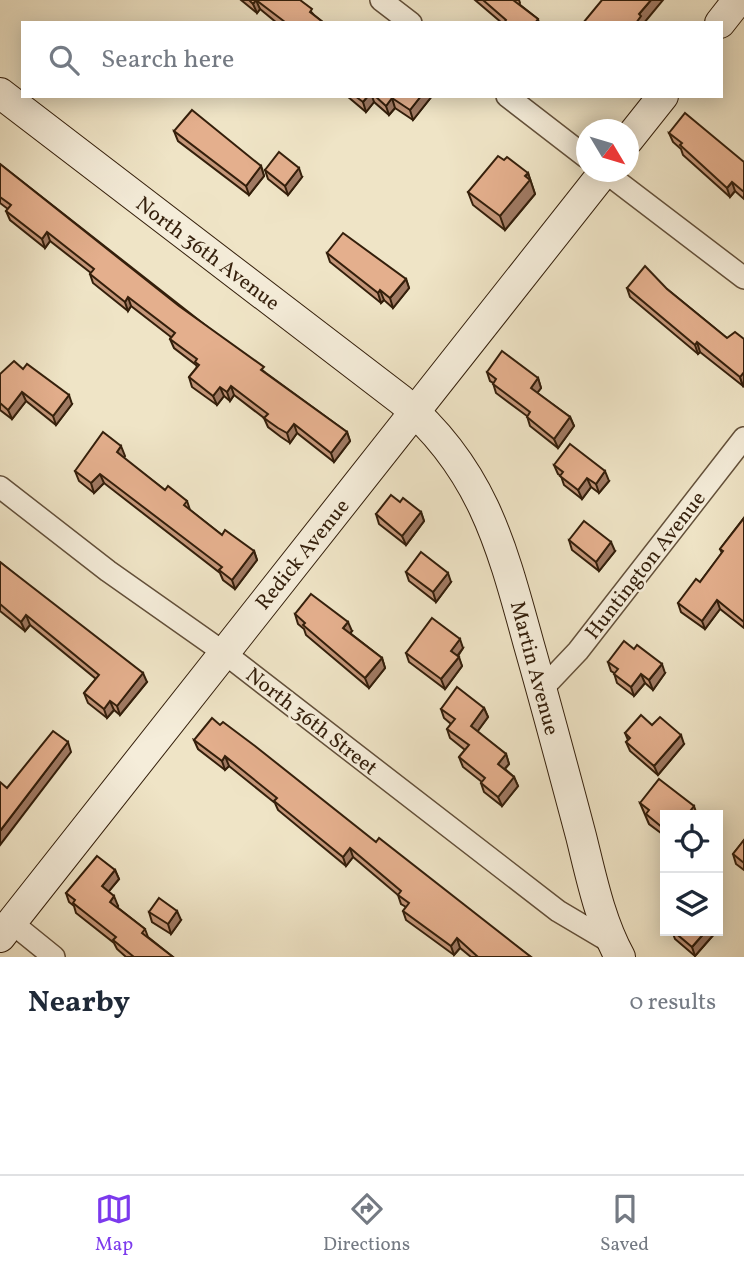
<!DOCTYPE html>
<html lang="en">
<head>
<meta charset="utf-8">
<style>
	body { margin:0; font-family:Vollkorn,serif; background:#f2f2f3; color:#1f2937 }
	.controls { position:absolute; right:21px; bottom:21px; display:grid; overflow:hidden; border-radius:0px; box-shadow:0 4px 18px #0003 }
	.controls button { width:63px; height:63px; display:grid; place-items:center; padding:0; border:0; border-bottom:2px solid #e0e1e3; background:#fff; color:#1f2937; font:35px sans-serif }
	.compass { position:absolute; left:576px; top:119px; width:63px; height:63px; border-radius:50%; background:#fff; box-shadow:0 4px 18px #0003; rotate:128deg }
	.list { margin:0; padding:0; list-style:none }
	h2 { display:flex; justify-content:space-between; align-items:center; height:91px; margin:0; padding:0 28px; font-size:30px }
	h2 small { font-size:23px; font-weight:400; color:#747a83 }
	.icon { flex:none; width:38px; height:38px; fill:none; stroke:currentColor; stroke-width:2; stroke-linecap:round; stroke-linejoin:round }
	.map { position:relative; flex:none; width:744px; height:957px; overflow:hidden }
	.search { position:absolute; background:#fff; box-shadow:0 4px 18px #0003; left:21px; right:21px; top:21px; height:77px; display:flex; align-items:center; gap:18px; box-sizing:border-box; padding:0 24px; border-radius:0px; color:#747a83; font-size:26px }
	.sheet { height:217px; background:#fff }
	nav { display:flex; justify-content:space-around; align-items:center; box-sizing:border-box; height:98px; border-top:2px solid #e0e1e3; background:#fff; font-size:19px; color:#747a83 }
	nav a { display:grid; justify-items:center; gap:4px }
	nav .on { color:#7c3aed }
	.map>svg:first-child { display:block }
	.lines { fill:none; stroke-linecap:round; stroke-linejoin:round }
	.street-casing { stroke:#63503a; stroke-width:24 }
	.secondary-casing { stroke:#341f0b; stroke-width:32 }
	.street { stroke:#f5edda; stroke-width:21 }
	.secondary { stroke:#f5edda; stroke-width:30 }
	.wall { fill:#c49679; stroke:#341f0b; stroke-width:2 }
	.shaded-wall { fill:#a07a63; stroke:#341f0b; stroke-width:2 }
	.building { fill:#e4af8d; stroke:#341f0b; stroke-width:2 }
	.labels { text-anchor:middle; stroke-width:5; stroke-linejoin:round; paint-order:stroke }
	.street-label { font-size:21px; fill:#341f0b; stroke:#f5edda }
</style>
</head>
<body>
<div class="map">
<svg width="744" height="957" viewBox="0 0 744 957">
	<rect width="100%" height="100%" fill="#efe4c6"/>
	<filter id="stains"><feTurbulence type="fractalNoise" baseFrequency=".00286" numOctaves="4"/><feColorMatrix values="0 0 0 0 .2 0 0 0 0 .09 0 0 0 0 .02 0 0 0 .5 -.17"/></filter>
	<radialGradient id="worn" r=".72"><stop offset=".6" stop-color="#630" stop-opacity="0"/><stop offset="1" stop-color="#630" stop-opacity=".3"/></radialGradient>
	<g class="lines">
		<g class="street-casing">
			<g id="street">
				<path d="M 381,0 L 411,23"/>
				<path d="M 507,96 L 586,157"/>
				<path d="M 605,172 L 744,278"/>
				<path d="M 0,487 L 108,571 L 223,652 L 558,911 L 612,943"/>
				<path d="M 542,689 L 578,651 L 744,438"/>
				<path d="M 12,923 L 54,957"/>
			</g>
		</g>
		<g class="secondary-casing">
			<g id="secondary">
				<path d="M 720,23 L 738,0"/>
				<path d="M 0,93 L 401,400 C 483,469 502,547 529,645 C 547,708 564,772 581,836 C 591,876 600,921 620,957"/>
				<path d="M 628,140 L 663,96"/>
				<path d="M 0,937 L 604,172"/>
			</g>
		</g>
		<use href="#street" class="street"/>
		<use href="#secondary" class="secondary"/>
	</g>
	<g class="wall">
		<path d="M 241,0 L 300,0 L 314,15 L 324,23 L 277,23 L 260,9 L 257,13 Z"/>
		<path d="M 475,0 L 519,0 L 520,3 L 519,4 L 538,19 L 539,23 L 502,23 Z"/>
		<path d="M 347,96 L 432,96 L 413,120 L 395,108 L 389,115 L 374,102 L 366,112 Z"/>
		<path d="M 174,131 L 261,166 L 264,176 L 249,195 L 178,141 Z"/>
		<path d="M 669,133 L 744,162 L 744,199 L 735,191 L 730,197 L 683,155 L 681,149 L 673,142 Z"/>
		<path d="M 0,164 L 266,373 L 347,432 L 350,441 L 334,462 L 297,433 L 290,443 L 281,437 L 268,427 L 264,418 L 234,395 L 230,401 L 224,396 L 217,405 L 192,387 L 189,377 L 197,367 L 196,365 L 174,348 L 170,339 L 171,337 L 131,306 L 128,311 L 93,283 L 90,274 L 91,273 L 50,241 L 45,248 L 10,220 L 6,211 L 8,209 L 0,203 Z"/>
		<path d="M 265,170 L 302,177 L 288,195 L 268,179 Z"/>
		<path d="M 528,173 L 535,194 L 505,230 L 473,205 L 468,192 Z"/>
		<path d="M 327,253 L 406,279 L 409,288 L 393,308 L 384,300 L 381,303 L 330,262 Z"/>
		<path d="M 627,288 L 667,289 L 727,338 L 743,386 L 700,352 L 698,354 L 630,297 Z"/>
		<path d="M 487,372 L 538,378 L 541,388 L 537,393 L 570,417 L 574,426 L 558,448 L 530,426 L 527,416 L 496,393 L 493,383 L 490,381 Z"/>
		<path d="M 0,374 L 72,404 L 56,425 L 26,401 L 12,419 L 0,410 Z"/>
		<path d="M 125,456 L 123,458 L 165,490 L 187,501 L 190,510 L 222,535 L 254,551 L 257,560 L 235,589 L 223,580 L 220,573 L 104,483 L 94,493 L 79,481 L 75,471 Z"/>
		<path d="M 554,465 L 609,481 L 599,493 L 591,487 L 582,499 L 564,485 L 561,476 L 558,474 Z"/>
		<path d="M 421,512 L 424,521 L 406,545 L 379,524 L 376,514 Z"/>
		<path d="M 744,518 L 744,628 L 720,609 L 705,629 L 681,612 L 678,603 L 700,582 L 722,553 L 720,549 Z"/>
		<path d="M 569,540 L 615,551 L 599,571 L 572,550 Z"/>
		<path d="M 0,562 L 147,682 L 120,715 L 114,710 L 107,718 L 88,703 L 84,693 L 96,679 L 30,625 L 25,631 L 0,611 Z"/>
		<path d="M 406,572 L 451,582 L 436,602 L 409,581 Z"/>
		<path d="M 295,614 L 352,631 L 350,633 L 382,658 L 385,668 L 369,688 L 306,635 L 304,629 L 298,624 Z"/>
		<path d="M 463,648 L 458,656 L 462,666 L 445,689 L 409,662 L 406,653 Z"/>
		<path d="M 608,662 L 665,673 L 653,690 L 645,683 L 634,696 L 617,683 L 614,673 L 611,671 Z"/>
		<path d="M 484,708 L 488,717 L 477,732 L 506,754 L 509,764 L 505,769 L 514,777 L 518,786 L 502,806 L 484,792 L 481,783 L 482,782 L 463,767 L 459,757 L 465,750 L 450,738 L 447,729 L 451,724 L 444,718 L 441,709 Z"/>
		<path d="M 652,725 L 684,744 L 658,775 L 630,751 L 626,742 L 628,740 L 625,733 Z"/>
		<path d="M 194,740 L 376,842 L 531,957 L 471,957 L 460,948 L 454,955 L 406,920 L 403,911 L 406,907 L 401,904 L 398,895 L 353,857 L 346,866 L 278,810 L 275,803 L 229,766 L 225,770 L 198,749 Z"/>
		<path d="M 640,803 L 665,815 L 665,836 L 649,824 Z"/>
		<path d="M 744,840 L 744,870 L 736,864 L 733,854 Z"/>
		<path d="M 115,870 L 119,879 L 108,892 L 118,906 L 117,907 L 145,929 L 148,937 L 173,957 L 126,957 L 117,949 L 114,943 L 76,913 L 74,906 L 69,902 L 66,893 Z"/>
		<path d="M 149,912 L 181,920 L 171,934 L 152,922 Z"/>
		<path d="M 672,931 L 714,931 L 715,933 L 695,956 L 675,939 Z"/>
	</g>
	<g class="shaded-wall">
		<path d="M 256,0 L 260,9 L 257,13 L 253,4 Z"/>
		<path d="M 651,0 L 663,0 L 644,23 L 636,23 L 639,14 Z"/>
		<path d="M 368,96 L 372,96 L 374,102 L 366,112 L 363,102 Z"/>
		<path d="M 421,96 L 432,96 L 413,120 L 410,110 Z"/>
		<path d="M 392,98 L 395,108 L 389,115 L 386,106 Z"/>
		<path d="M 261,166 L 264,176 L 249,195 L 246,186 Z"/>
		<path d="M 299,168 L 302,177 L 288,195 L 285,186 Z"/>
		<path d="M 528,173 L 535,194 L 505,230 L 500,216 Z"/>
		<path d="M 732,182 L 735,191 L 730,197 L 727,188 Z"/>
		<path d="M 47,232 L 50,241 L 45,248 L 42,239 Z"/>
		<path d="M 406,279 L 409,288 L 393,308 L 390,298 Z"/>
		<path d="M 380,290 L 384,300 L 381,303 L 378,293 Z"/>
		<path d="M 128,297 L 131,306 L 128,311 L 125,302 Z"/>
		<path d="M 697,342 L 700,352 L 698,354 L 695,345 Z"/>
		<path d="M 744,372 L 744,385 L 743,386 L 740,377 Z"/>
		<path d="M 538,378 L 541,388 L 534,397 L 531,388 Z"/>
		<path d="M 231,386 L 234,395 L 230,401 L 227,392 Z"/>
		<path d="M 220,387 L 224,396 L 217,405 L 213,396 Z"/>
		<path d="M 22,392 L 26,401 L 12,419 L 8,410 Z"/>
		<path d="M 69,395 L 72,404 L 56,425 L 53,416 Z"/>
		<path d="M 570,417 L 574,426 L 558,448 L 554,439 Z"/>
		<path d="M 294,424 L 297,433 L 290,443 L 287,433 Z"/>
		<path d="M 347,432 L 350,441 L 334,462 L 331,453 Z"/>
		<path d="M 121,446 L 125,456 L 120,462 L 117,452 Z"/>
		<path d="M 605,471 L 609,481 L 599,493 L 596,484 Z"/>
		<path d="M 100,474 L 104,483 L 94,493 L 91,483 Z"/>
		<path d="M 587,478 L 591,487 L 582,499 L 578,490 Z"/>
		<path d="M 421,512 L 424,521 L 406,545 L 402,536 Z"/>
		<path d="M 611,542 L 615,551 L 599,571 L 596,562 Z"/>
		<path d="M 254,551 L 257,560 L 235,589 L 232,580 Z"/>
		<path d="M 448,573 L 451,582 L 436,602 L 433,592 Z"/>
		<path d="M 717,600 L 720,609 L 705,629 L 702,621 Z"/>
		<path d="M 26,615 L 30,625 L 25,631 L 21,622 Z"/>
		<path d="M 348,622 L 352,631 L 347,637 L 343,628 Z"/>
		<path d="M 460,639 L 463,648 L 454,660 L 451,651 Z"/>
		<path d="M 459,657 L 462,666 L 445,689 L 441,679 Z"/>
		<path d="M 382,658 L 385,668 L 369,688 L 365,678 Z"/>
		<path d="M 662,664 L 665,673 L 653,690 L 649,680 Z"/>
		<path d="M 143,673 L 147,682 L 120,715 L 117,706 Z"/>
		<path d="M 641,674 L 645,683 L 634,696 L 631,687 Z"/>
		<path d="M 110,701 L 114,710 L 107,718 L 104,709 Z"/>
		<path d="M 484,708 L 488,717 L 474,736 L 471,726 Z"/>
		<path d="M 681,735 L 684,744 L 658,775 L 654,766 Z"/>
		<path d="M 68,742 L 71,752 L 0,845 L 0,831 Z"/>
		<path d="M 506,754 L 509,764 L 501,773 L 498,764 Z"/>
		<path d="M 225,756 L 229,766 L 225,770 L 222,761 Z"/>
		<path d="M 514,777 L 518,786 L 502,806 L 498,797 Z"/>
		<path d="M 694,806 L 697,815 L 687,815 Z"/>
		<path d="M 350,848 L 353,857 L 346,866 L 343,857 Z"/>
		<path d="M 115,870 L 119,879 L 105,896 L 102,886 Z"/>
		<path d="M 114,896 L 118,906 L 114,911 L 110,902 Z"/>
		<path d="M 177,911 L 181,920 L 171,934 L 168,924 Z"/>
		<path d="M 706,931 L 714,931 L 715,933 L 695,956 L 692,947 Z"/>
		<path d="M 457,938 L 460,948 L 454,955 L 451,946 Z"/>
	</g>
	<g class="building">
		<path d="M 249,0 L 256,0 L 253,4 Z"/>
		<path d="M 256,0 L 300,0 L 312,9 L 310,12 L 324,23 L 284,23 L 285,22 Z"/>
		<path d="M 483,0 L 513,0 L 538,19 L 535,23 L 504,23 L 506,20 Z"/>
		<path d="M 602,0 L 651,0 L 639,14 L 641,16 L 636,23 L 583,23 Z"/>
		<path d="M 355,96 L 368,96 L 363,102 Z"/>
		<path d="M 375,96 L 421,96 L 410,110 L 392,98 L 386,106 Z"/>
		<path d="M 192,110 L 261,166 L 246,186 L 174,131 Z"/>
		<path d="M 685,113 L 744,162 L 744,192 L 732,182 L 727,188 L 680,145 L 682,143 L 669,133 Z"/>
		<path d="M 279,152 L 299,168 L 285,186 L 265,170 Z"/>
		<path d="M 498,156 L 504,160 L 507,157 L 528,173 L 525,176 L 530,180 L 500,216 L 468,192 Z"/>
		<path d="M 0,164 L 179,306 L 264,367 L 261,370 L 347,432 L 331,453 L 294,424 L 287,433 L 278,428 L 264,418 L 268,414 L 231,386 L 227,392 L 220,387 L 213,396 L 189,377 L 199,365 L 195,362 L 197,359 L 170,339 L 175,333 L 128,297 L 125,302 L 90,274 L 94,269 L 47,232 L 42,239 L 6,211 L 11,205 L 0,197 Z"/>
		<path d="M 343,233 L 406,279 L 390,298 L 380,290 L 378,293 L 327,253 Z"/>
		<path d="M 645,266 L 667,289 L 727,338 L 735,332 L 744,339 L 744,372 L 740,377 L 697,342 L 695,345 L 627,288 Z"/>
		<path d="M 502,351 L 538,378 L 531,388 L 570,417 L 554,439 L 527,417 L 530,412 L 493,384 L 496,379 L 487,372 Z"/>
		<path d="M 14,361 L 23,369 L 27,364 L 69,395 L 53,416 L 22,392 L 8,410 L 0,403 L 0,374 Z"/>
		<path d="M 103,432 L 121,446 L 117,452 L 165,490 L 168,486 L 187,501 L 184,505 L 222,535 L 225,530 L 254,551 L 232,580 L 219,570 L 222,567 L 100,474 L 91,483 L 75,471 Z"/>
		<path d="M 570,444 L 605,471 L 596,484 L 587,478 L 578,490 L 560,476 L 563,472 L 554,465 Z"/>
		<path d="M 391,495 L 400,502 L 403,498 L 421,512 L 402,536 L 376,514 Z"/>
		<path d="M 744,518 L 744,622 L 717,600 L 702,621 L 678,603 L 696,579 L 700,582 L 723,551 L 720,549 Z"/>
		<path d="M 584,521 L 611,542 L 596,562 L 569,540 Z"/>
		<path d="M 421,552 L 448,573 L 433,592 L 406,572 Z"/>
		<path d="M 0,562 L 143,673 L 117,706 L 110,701 L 104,709 L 84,693 L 99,675 L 26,615 L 21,622 L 0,604 Z"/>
		<path d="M 311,594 L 348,622 L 343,628 L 382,658 L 365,678 L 303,625 L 305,623 L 295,614 Z"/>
		<path d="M 432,618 L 460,639 L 451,651 L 459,657 L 441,679 L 406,653 Z"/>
		<path d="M 624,641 L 634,649 L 637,645 L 662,664 L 649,680 L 641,674 L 631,687 L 614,674 L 618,669 L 608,662 Z"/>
		<path d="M 457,687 L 484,708 L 471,726 L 506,754 L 498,764 L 514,777 L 498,797 L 481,783 L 485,778 L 459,757 L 469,745 L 447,729 L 455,719 L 441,709 Z"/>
		<path d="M 641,715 L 652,725 L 660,717 L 681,735 L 654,766 L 626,742 L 630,738 L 625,733 Z"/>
		<path d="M 212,718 L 220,725 L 223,722 L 255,746 L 376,842 L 379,838 L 531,957 L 478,957 L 457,938 L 451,946 L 403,911 L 409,903 L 398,895 L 401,891 L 350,848 L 343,857 L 274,801 L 277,798 L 225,756 L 222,761 L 194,740 Z"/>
		<path d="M 53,731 L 68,742 L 0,831 L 0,782 L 7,788 Z"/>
		<path d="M 659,779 L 694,806 L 687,815 L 665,815 L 665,825 L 663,828 L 646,814 L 649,810 L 640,803 Z"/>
		<path d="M 744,840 L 744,863 L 733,854 Z"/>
		<path d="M 97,856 L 115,870 L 102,886 L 114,896 L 110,902 L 145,929 L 142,933 L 173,957 L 134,957 L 113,940 L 116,937 L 73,903 L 75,900 L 66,893 Z"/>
		<path d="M 159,898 L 177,911 L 168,924 L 149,912 Z"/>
		<path d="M 673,931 L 706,931 L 692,947 Z"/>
	</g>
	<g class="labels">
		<g class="street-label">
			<text transform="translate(208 253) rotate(37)" y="7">North 36th Avenue</text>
			<text transform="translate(302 554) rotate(-51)" y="7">Redick Avenue</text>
			<text transform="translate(645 565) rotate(-52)" y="7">Huntington Avenue</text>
			<text transform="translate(535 668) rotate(75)" y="7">Martin Avenue</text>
			<text transform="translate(312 721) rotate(38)" y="7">North 36th Street</text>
		</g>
	</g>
	<rect width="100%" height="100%" filter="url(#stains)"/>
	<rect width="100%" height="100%" fill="url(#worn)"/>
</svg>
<div class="controls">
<button><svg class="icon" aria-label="locate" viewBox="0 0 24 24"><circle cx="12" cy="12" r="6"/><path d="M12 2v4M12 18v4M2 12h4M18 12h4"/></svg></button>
<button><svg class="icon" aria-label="layers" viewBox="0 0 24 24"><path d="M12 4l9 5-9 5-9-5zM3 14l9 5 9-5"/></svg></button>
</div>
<svg class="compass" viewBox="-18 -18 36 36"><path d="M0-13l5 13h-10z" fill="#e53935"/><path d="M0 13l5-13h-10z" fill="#747a83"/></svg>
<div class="search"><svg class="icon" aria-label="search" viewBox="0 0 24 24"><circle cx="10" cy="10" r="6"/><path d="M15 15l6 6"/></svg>Search here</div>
</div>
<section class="sheet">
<h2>Nearby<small>0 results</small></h2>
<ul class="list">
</ul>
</section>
<nav>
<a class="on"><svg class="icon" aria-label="map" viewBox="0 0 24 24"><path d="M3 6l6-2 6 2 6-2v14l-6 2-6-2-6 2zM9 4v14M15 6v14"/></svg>Map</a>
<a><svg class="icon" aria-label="directions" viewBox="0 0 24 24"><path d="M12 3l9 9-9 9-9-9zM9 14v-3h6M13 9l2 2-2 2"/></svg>Directions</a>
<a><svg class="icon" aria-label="saved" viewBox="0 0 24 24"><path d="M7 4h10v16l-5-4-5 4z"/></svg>Saved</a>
</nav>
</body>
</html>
